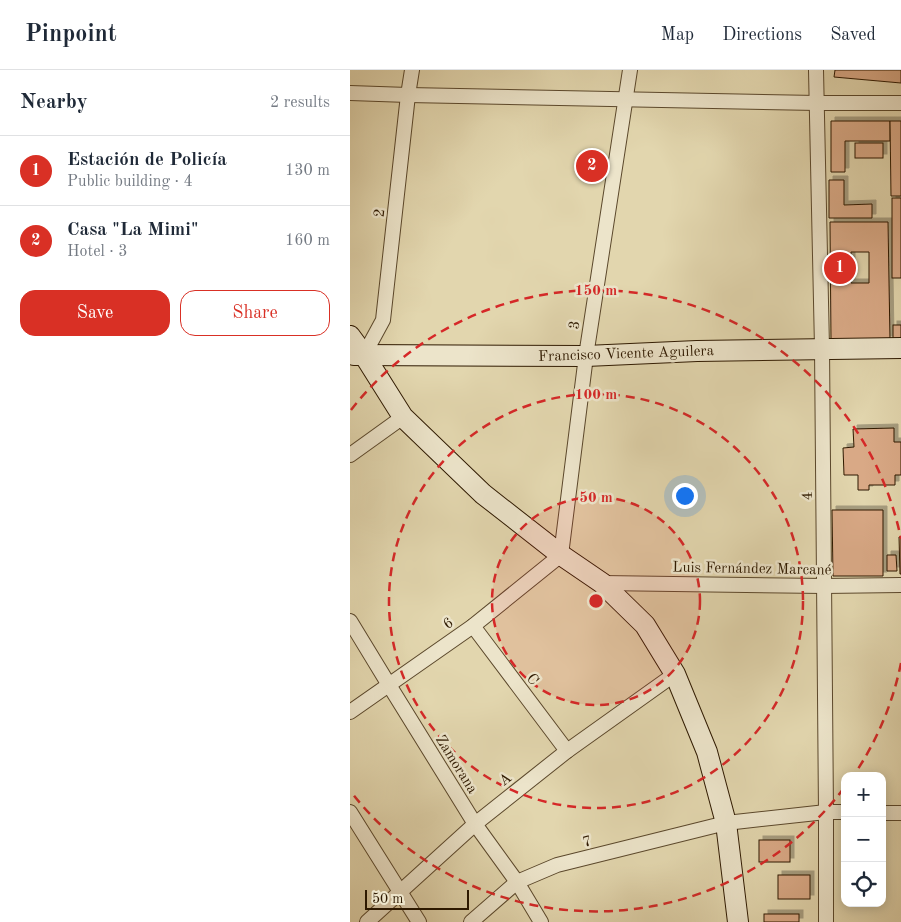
<!DOCTYPE html>
<html lang="en">
<head>
<meta charset="utf-8">
<style>
	body { margin:0; font-family:"Old Standard TT",serif; background:#f2f2f3; color:#1f2937 }
	.controls { position:absolute; right:15px; bottom:15px; display:grid; overflow:hidden; border-radius:10px; box-shadow:0 2px 12px #0003 }
	.controls button { width:45px; height:45px; display:grid; place-items:center; padding:0; border:0; border-bottom:1px solid #e0e1e3; background:#fff; color:#1f2937; font:25px sans-serif }
	.scale { position:absolute; left:15px; bottom:12px; width:104px; box-sizing:border-box; padding-left:5px; border:2px solid #2e1900; border-top:0; font-size:14px; line-height:18px; white-space:nowrap; color:#2e1900; -webkit-text-stroke:4px #ece4ca; paint-order:stroke }
	.you { position:absolute; left:334px; top:425px; width:18px; height:18px; margin:-12px; border:4px solid #fff; border-radius:50%; background:#1a73e8; box-shadow:0 0 0 8px #1a73e833 }
	.badge { display:grid; place-items:center; width:32px; height:32px; border-radius:50%; background:#d93025; color:#fff; font-size:16px; font-weight:700 }
	.pin { position:absolute; translate:-50% -50%; border:2px solid #fff; box-shadow:0 1px 5px #0006 }
	.list { margin:0; padding:0; list-style:none }
	h2 { display:flex; justify-content:space-between; align-items:center; height:65px; margin:0; padding:0 20px; font-size:21px }
	h2 small { font-size:16px; font-weight:400; color:#747a83 }
	.list li { display:grid; grid-template-columns:32px 1fr auto; gap:15px; align-items:center; box-sizing:border-box; height:70px; padding:0 20px; border-top:1px solid #e0e1e3 }
	.list b { display:block; font-size:19px; white-space:nowrap }
	.list p { margin:0; font-size:16px; white-space:nowrap; color:#747a83 }
	.list em { font-size:16px; font-style:normal; color:#747a83 }
	.actions { display:flex; gap:10px; padding:15px 20px }
	.actions a { flex:1; padding:11px 0; border:1px solid #d93025; border-radius:15px; text-align:center; font-size:18px; color:#d93025 }
	.actions .main { background:#d93025; color:#fff }
	.icon { flex:none; width:28px; height:28px; fill:none; stroke:currentColor; stroke-width:2; stroke-linecap:round; stroke-linejoin:round }
	.map { position:relative; flex:none; width:551px; height:852px; overflow:hidden }
	header { display:flex; align-items:center; gap:30px; box-sizing:border-box; height:70px; padding:0 25px; background:#fff; border-bottom:1px solid #e0e1e3 }
	header strong { font-size:24px }
	nav { display:flex; gap:28px; margin-inline-start:auto; font-size:18px }
	main { display:flex }
	aside { flex:1; background:#fff }
	.map>svg:first-child { display:block }
	.building { fill:#d9a986; stroke:#2e1900; fill-rule:evenodd; filter:url(#shadow) }
	.lines { fill:none; stroke-linecap:round; stroke-linejoin:round }
	.minor-casing { stroke:#5b482c; stroke-width:16 }
	.secondary-casing { stroke:#2e1900; stroke-width:22 }
	.minor { stroke:#ece4ca; stroke-width:14 }
	.secondary { stroke:#ece4ca; stroke-width:20 }
	.ring { fill:none; stroke:#d62828; stroke-width:2.5; stroke-dasharray:9 6 }
	.labels { text-anchor:middle; stroke-width:5; stroke-linejoin:round; paint-order:stroke }
	.street-label { font-size:15px; fill:#2e1900; stroke:#ece4ca }
	.centre { fill:#d62828; stroke:#ece4ca; stroke-width:2.5 }
	.ring-label { font-size:15px; text-anchor:middle; font-weight:bold; fill:#d62828; stroke:#ece4ca; stroke-width:5; stroke-linejoin:round; paint-order:stroke }
</style>
</head>
<body>
<header>
<strong>Pinpoint</strong>
<nav><a>Map</a><a>Directions</a><a>Saved</a></nav>
</header>
<main>
<aside>
<h2>Nearby<small>2 results</small></h2>
<ul class="list">
<li><span class="badge">1</span><div><b>Estación de Policía</b><p>Public building · 4</p></div><em>130 m</em></li>
<li><span class="badge">2</span><div><b>Casa &quot;La Mimi&quot;</b><p>Hotel · 3</p></div><em>160 m</em></li>
</ul>
<div class="actions"><a class="main">Save</a><a>Share</a></div>
</aside>
<div class="map">
<svg width="551" height="852" viewBox="0 0 551 852">
	<defs>
		<filter id="shadow"><feDropShadow dx="4" dy="-4" stdDeviation="0" flood-color="#0004"/></filter>
	</defs>
	<rect width="100%" height="100%" fill="#e2d6ae"/>
	<filter id="stains"><feTurbulence type="fractalNoise" baseFrequency=".004" numOctaves="4"/><feColorMatrix values="0 0 0 0 .2 0 0 0 0 .09 0 0 0 0 .02 0 0 0 .5 -.17"/></filter>
	<radialGradient id="worn" r=".72"><stop offset=".6" stop-color="#630" stop-opacity="0"/><stop offset="1" stop-color="#630" stop-opacity=".3"/></radialGradient>
	<g class="building">
		<path d="M 485,0 L 551,0 L 551,13 L 484,7 Z"/>
		<path d="M 481,51 L 540,51 L 540,71 L 495,71 L 495,102 L 481,102 Z"/>
		<path d="M 540,51 L 551,51 L 551,126 L 541,126 Z"/>
		<rect x="505" y="73" width="28" height="15"/>
		<path d="M 479,110 L 494,110 L 494,135 L 522,134 L 522,148 L 479,148 Z"/>
		<rect x="542" y="128" width="9" height="80"/>
		<path d="M 480,152 L 538,152 L 540,270 L 481,270 ZM 501,182 L 519,182 L 519,213 L 501,213 Z"/>
		<rect x="543" y="255" width="8" height="16"/>
		<path d="M 544,358 L 544,372 L 551,372 L 551,405 L 545,405 L 545,415 L 519,415 L 519,420 L 508,420 L 508,405 L 494,405 L 493,378 L 504,377 L 503,359 Z"/>
		<path d="M 482,440 L 533,440 L 533,506 L 483,506 Z"/>
		<path d="M 549,467 L 551,467 L 551,504 L 550,504 Z"/>
		<path d="M 537,485 L 546,485 L 547,501 L 537,501 Z"/>
		<rect x="409" y="770" width="31" height="22"/>
		<rect x="428" y="805" width="32" height="24"/>
		<rect x="414" y="844" width="35" height="8"/>
	</g>
	<g class="lines">
		<g class="minor-casing">
			<g id="minor">
				<path d="M 466,0 L 472,278 L 476,742 L 476,852"/>
				<path d="M 0,23 L 58,25 L 467,33 L 551,33"/>
				<path d="M 14,285 L 33,250 L 58,25 L 62,0"/>
				<path d="M 0,385 L 53,347"/>
				<path d="M 252,513 L 474,516 L 551,515"/>
				<path d="M 0,551 L 39,615 L 125,754 L 167,812 L 191,852"/>
				<path d="M 123,556 L 217,681"/>
				<path d="M 0,642 L 123,556 L 211,485 L 236,286 L 280,0"/>
				<path d="M 0,742 L 69,852"/>
				<path d="M 532,743 L 551,743"/>
				<path d="M 17,852 L 125,754 L 217,681 L 325,604"/>
				<path d="M 121,852 L 167,812 L 207,795 L 376,753 L 476,742 L 495,742"/>
			</g>
		</g>
		<g class="secondary-casing">
			<g id="secondary">
				<path d="M 0,266 L 14,285 L 53,347 L 133,424 L 211,485 L 252,513 L 295,555 L 325,604 L 357,682 L 376,753 L 388,852"/>
				<path d="M 4,285 L 236,286 L 347,281 L 551,278"/>
			</g>
		</g>
		<use href="#minor" class="minor"/>
		<use href="#secondary" class="secondary"/>
	</g>
	<circle cx="246" cy="531" r="104" fill="#d62828" fill-opacity=".12"/>
	<g class="ring">
		<circle cx="246" cy="531" r="104"/>
		<circle cx="246" cy="531" r="207"/>
		<path d="M551 593A311 311 0 0 1 504 705M494 718A311 311 0 0 1 1 722M1 340A311 311 0 0 1 551 469"/>
	</g>
	<g class="labels">
		<g class="street-label">
			<text transform="translate(29 143) rotate(-84)" y="5">2</text>
			<text transform="translate(224 255) rotate(-81)" y="5">3</text>
			<text transform="translate(276 283) rotate(-2)" y="5">Francisco Vicente Aguilera</text>
			<text transform="translate(457 426) rotate(-91)" y="5">4</text>
			<text transform="translate(402 498) rotate(1)" y="5">Luis Fernández Marcané</text>
			<text transform="translate(98 553) rotate(-35)" y="5">6</text>
			<text transform="translate(183 609) rotate(53)" y="5">C</text>
			<text transform="translate(107 694) rotate(58)" y="5">Zamorana</text>
			<text transform="translate(155 709) rotate(-38)" y="5">A</text>
			<text transform="translate(237 771) rotate(-14)" y="5">7</text>
		</g>
	</g>
	<circle cx="246" cy="531" r="8" class="centre"/>
	<g class="ring-label">
		<text x="246" y="225">150 m</text>
		<text x="246" y="329">100 m</text>
		<text x="246" y="432">50 m</text>
	</g>
	<rect width="100%" height="100%" filter="url(#stains)"/>
	<rect width="100%" height="100%" fill="url(#worn)"/>
</svg>
<div class="controls">
<button>+</button>
<button>−</button>
<button><svg class="icon" aria-label="locate" viewBox="0 0 24 24"><circle cx="12" cy="12" r="6"/><path d="M12 2v4M12 18v4M2 12h4M18 12h4"/></svg></button>
</div>
<div class="scale">50 m</div>
<div class="you"></div>
<div class="pin badge" style="left:490px;top:198px">1</div>
<div class="pin badge" style="left:242px;top:96px">2</div>
</div>
</main>
</body>
</html>
